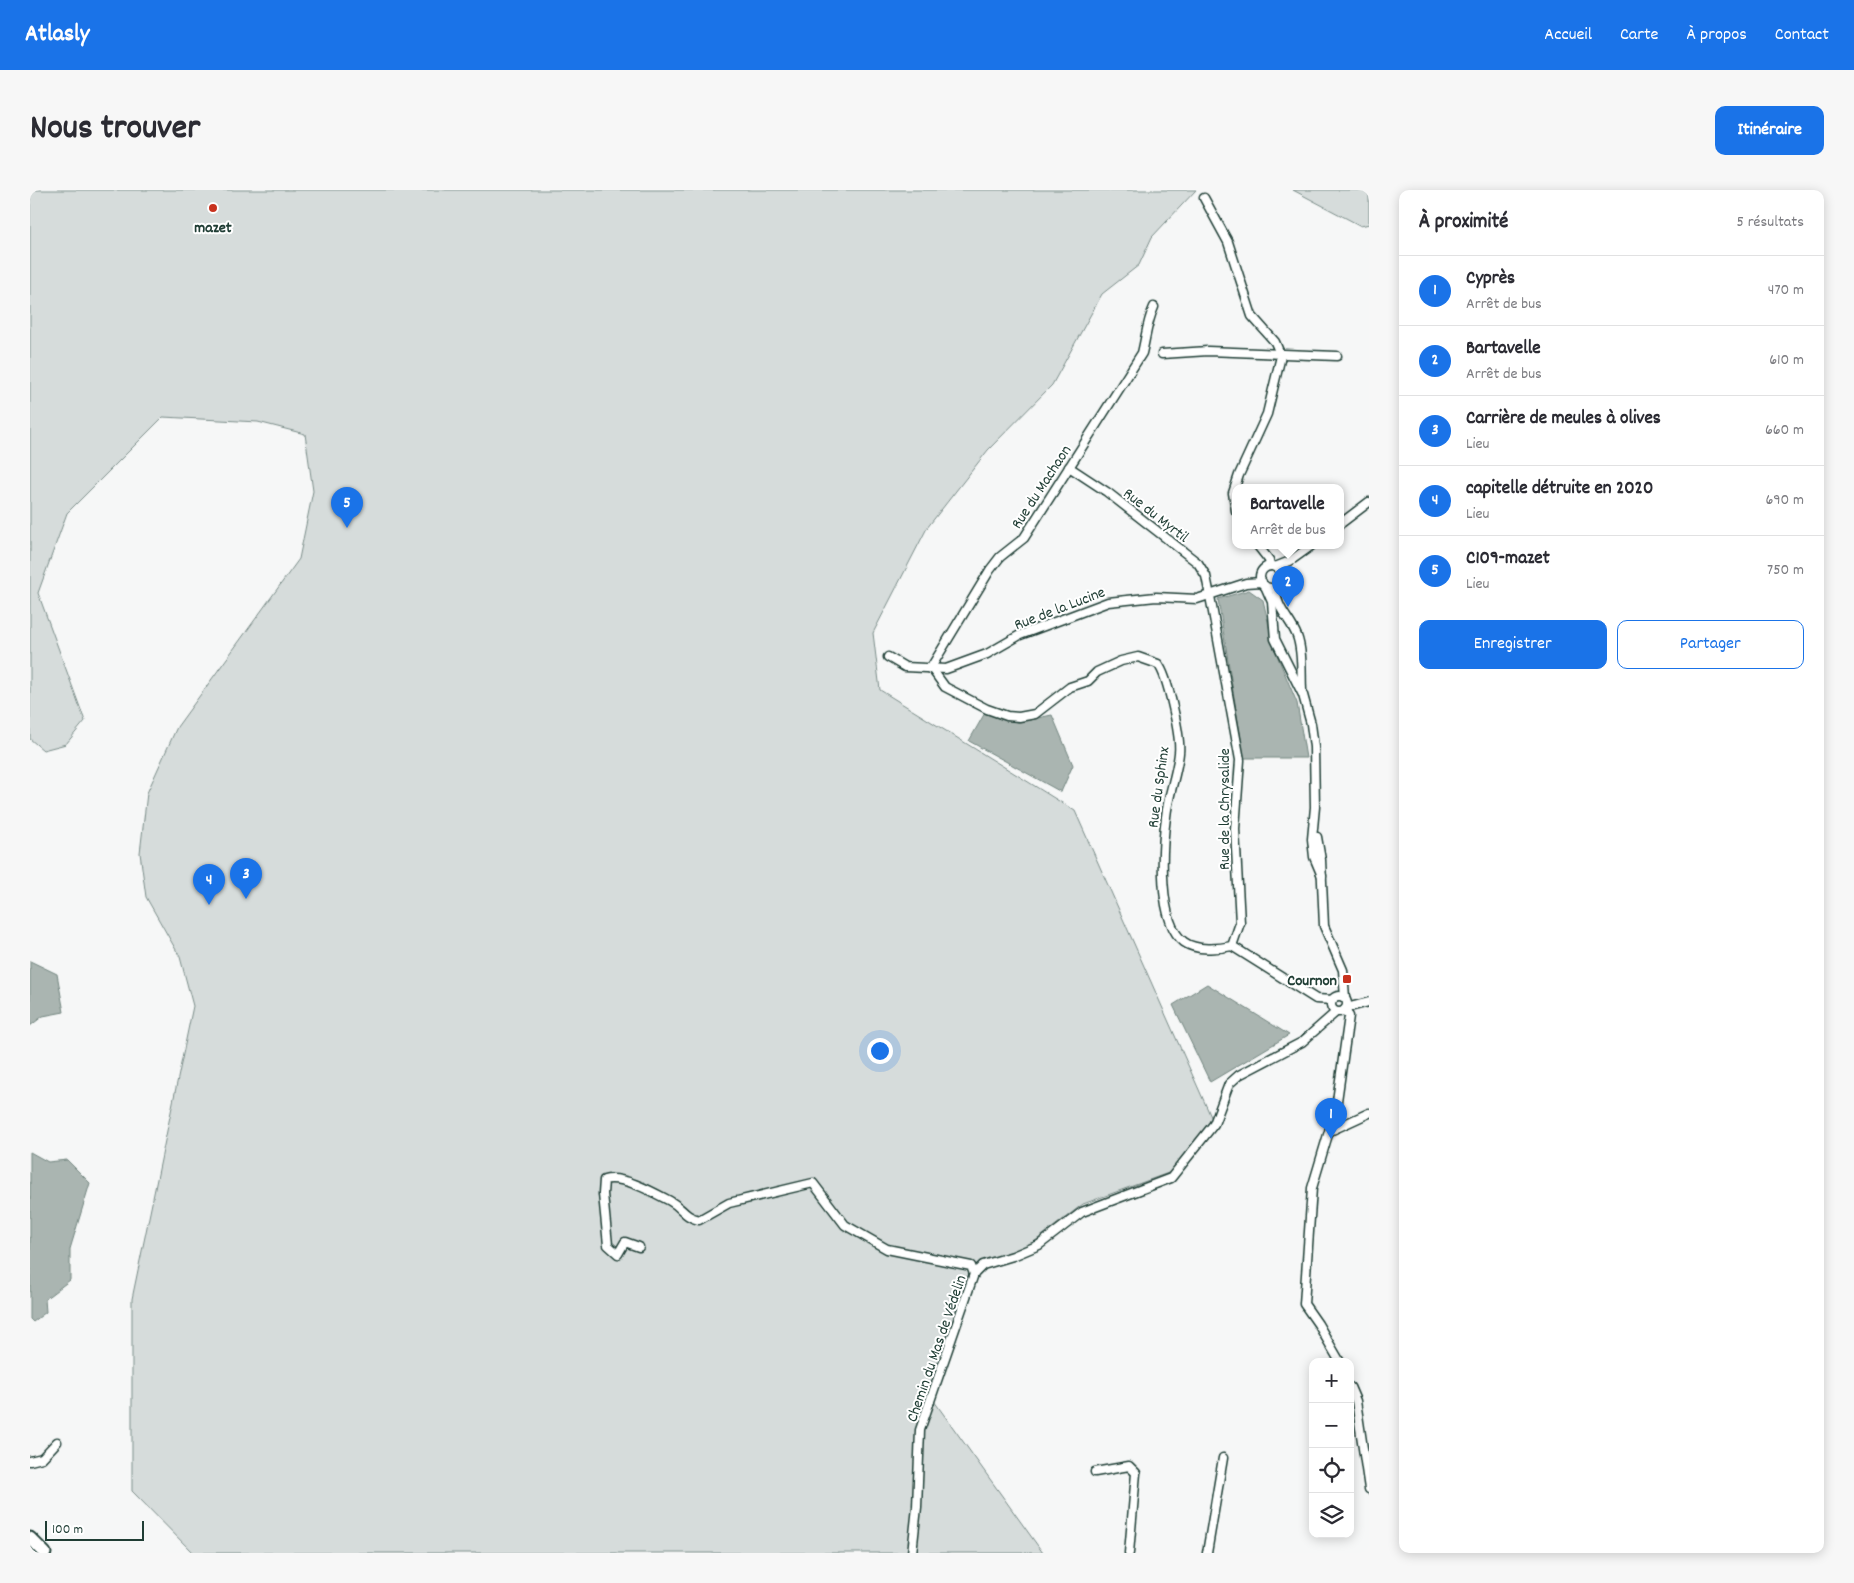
<!DOCTYPE html>
<html lang="fr">
<head>
<meta charset="utf-8">
<style>
	body { margin:0; font-family:Dekko,sans-serif; background:#f7f7f7; color:#2b2b33 }
	.controls { position:absolute; right:15px; bottom:15px; display:grid; overflow:hidden; border-radius:10px; box-shadow:0 2px 12px #0003 }
	.controls button { width:45px; height:45px; display:grid; place-items:center; padding:0; border:0; border-bottom:1px solid #e1e1e2; background:#fff; color:#2b2b33; font:25px sans-serif }
	.scale { position:absolute; left:15px; bottom:12px; width:99px; box-sizing:border-box; padding-left:5px; border:2px solid #1f3d34; border-top:0; font-size:14px; line-height:18px; white-space:nowrap; color:#1f3d34; -webkit-text-stroke:4px #fff; paint-order:stroke }
	.you { position:absolute; left:849px; top:860px; width:18px; height:18px; margin:-12px; border:4px solid #fff; border-radius:50%; background:#1a73e8; box-shadow:0 0 0 8px #1a73e833 }
	.badge { display:grid; place-items:center; width:32px; height:32px; border-radius:50%; background:#1a73e8; color:#fff; font-size:16px; font-weight:700 }
	.pin { position:absolute; translate:-50% -41px; filter:drop-shadow(0 1px 2px #0008) }
	.pin::after { content:''; position:absolute; top:26px; width:18px; height:15px; background:inherit; clip-path:polygon(0 0,100% 0,50% 100%) }
	.popup { position:absolute; left:1202px; top:294px; width:112px; height:65px; box-sizing:border-box; display:grid; place-content:center; border-radius:10px; background:#fff; filter:drop-shadow(0 1px 4px #0005); font-size:16px; white-space:nowrap; color:#7c7c81 }
	.popup b { font-size:19px; color:#2b2b33 }
	.popup::after { content:''; position:absolute; left:50%; top:100%; margin-left:-10px; border:10px solid transparent; border-top-color:#fff }
	.list { margin:0; padding:0; list-style:none }
	h2 { display:flex; justify-content:space-between; align-items:center; height:65px; margin:0; padding:0 20px; font-size:21px }
	h2 small { font-size:16px; font-weight:400; color:#7c7c81 }
	.list li { display:grid; grid-template-columns:32px 1fr auto; gap:15px; align-items:center; box-sizing:border-box; height:70px; padding:0 20px; border-top:1px solid #e1e1e2 }
	.list b { display:block; font-size:19px; white-space:nowrap }
	.list p { margin:0; font-size:16px; white-space:nowrap; color:#7c7c81 }
	.list em { font-size:16px; font-style:normal; color:#7c7c81 }
	.actions { display:flex; gap:10px; padding:15px 20px }
	.actions a { flex:1; padding:11px 0; border:1px solid #1a73e8; border-radius:10px; text-align:center; font-size:18px; color:#1a73e8 }
	.actions .main { background:#1a73e8; color:#fff }
	.icon { flex:none; width:28px; height:28px; fill:none; stroke:currentColor; stroke-width:2; stroke-linecap:round; stroke-linejoin:round }
	.map { position:relative; flex:none; width:1339px; height:1363px; overflow:hidden; border-radius:10px }
	header { display:flex; align-items:center; gap:30px; box-sizing:border-box; height:70px; padding:0 25px; background:#1a73e8; color:#fff }
	header strong { font-size:24px }
	nav { display:flex; gap:28px; margin-inline-start:auto; font-size:18px }
	.intro { display:flex; align-items:center; justify-content:space-between; box-sizing:border-box; height:120px; padding:0 30px }
	h1 { margin:0; font-size:35px }
	.button { padding:12px 22px; border-radius:10px; background:#1a73e8; color:#fff; font-size:18px; font-weight:700 }
	main { display:flex; gap:30px; padding:0 30px }
	aside { flex:1; background:#fff; border-radius:10px; box-shadow:0 2px 12px #0003 }
	.map>svg:first-child { display:block }
	.green { fill:#d6dcdb; stroke:#7a8c88 }
	.water { fill:#aab5b1; stroke:#72857f }
	.lines { fill:none; stroke-linecap:round; stroke-linejoin:round }
	.street-casing { stroke:#1f3d34; stroke-width:11 }
	.secondary-casing { stroke:#1f3d34; stroke-width:15 }
	.street { stroke:#fff; stroke-width:8 }
	.secondary { stroke:#fff; stroke-width:11 }
	.poi-dot { fill:#c8321e; stroke:#fff; stroke-width:2 }
	.labels { text-anchor:middle; stroke-width:4; stroke-linejoin:round; paint-order:stroke }
	.poi-label { font-size:16px; font-weight:bold; fill:#1f3d34; stroke:#fff }
	.street-label { font-size:16px; fill:#1f3d34; stroke:#fff }
</style>
</head>
<body>
<header>
<strong>Atlasly</strong>
<nav><a>Accueil</a><a>Carte</a><a>À propos</a><a>Contact</a></nav>
</header>
<div class="intro"><h1>Nous trouver</h1><a class="button">Itinéraire</a></div>
<main>
<div class="map">
<svg width="1339" height="1363" viewBox="0 0 1339 1363">
	<rect width="100%" height="100%" fill="#f6f7f7"/>
	<filter id="ink" filterUnits="userSpaceOnUse"><feTurbulence type="fractalNoise" baseFrequency=".02" numOctaves="2"/><feDisplacementMap in="SourceGraphic" scale="10" xChannelSelector="R" yChannelSelector="G"/><feConvolveMatrix kernelMatrix="1 2 1 2 8 2 1 2 1" color-interpolation-filters="sRGB"/></filter>
	<g filter="url(#ink)">
		<g class="green">
			<path d="M 0,0 L 1166,0 L 1122,47 L 1109,75 L 1072,104 L 1022,195 L 958,260 L 897,338 L 843,443 L 850,500 L 1045,621 L 1182,929 L 1141,982 L 1053,1014 L 1000,1055 L 954,1072 L 936,1095 L 904,1211 L 1013,1363 L 163,1363 L 102,1301 L 102,1109 L 163,816 L 150,767 L 116,707 L 110,663 L 117,603 L 147,537 L 269,369 L 283,301 L 275,244 L 228,232 L 133,227 L 37,323 L 8,403 L 55,531 L 36,554 L 13,560 L 0,549 Z"/>
			<path d="M 1263,0 L 1339,0 L 1339,34 L 1331,36 Z"/>
		</g>
		<g class="water">
			<path d="M 1219,400 L 1233,410 L 1244,458 L 1267,513 L 1276,568 L 1214,568 L 1188,409 Z"/>
			<path d="M 956,521 L 988,532 L 1022,525 L 1043,575 L 1031,602 L 939,551 Z"/>
			<path d="M 0,771 L 27,784 L 34,822 L 13,826 L 0,836 Z"/>
			<path d="M 1177,794 L 1259,845 L 1180,892 L 1143,815 Z"/>
			<path d="M 0,962 L 18,972 L 37,970 L 60,993 L 40,1059 L 40,1090 L 15,1109 L 16,1122 L 3,1132 L 0,1129 Z"/>
		</g>
		<g class="lines">
			<g class="street-casing">
				<g id="street">
					<path d="M 1174,8 L 1198,52 L 1222,126 L 1245,152 L 1251,166 L 1237,224 L 1209,285 L 1203,303 L 1206,321"/>
					<path d="M 1132,164 L 1178,161 L 1307,166"/>
					<path d="M 1039,277 L 1077,302 L 1168,373 L 1176,386 L 1180,406 L 1210,570 L 1205,639 L 1210,733 L 1202,756 L 1286,809 L 1303,810"/>
					<path d="M 1310,334 L 1339,312"/>
					<path d="M 1228,356 L 1239,370 L 1240,376"/>
					<circle cx="1241" cy="387" r="11"/>
					<path d="M 1245,377 L 1260,371 L 1281,356"/>
					<path d="M 1235,396 L 1242,412 L 1245,449 L 1273,505 L 1281,534 L 1284,557 L 1285,617 L 1282,649 L 1284,667 L 1292,686"/>
					<path d="M 1246,397 C 1245,418 1260,428 1267,446 C 1273,462 1271,483 1272,500"/>
					<path d="M 858,467 L 875,477 L 916,479 L 957,464 L 990,445 L 1078,412 L 1126,407 L 1167,409 L 1216,393 L 1232,392"/>
					<path d="M 900,479 L 960,380 L 970,367 L 994,348 L 1112,163 C 1116,147 1117,132 1124,117"/>
					<path d="M 902,479 L 915,497 L 957,519 L 977,526 L 989,527 L 1005,524 L 1040,497 L 1058,491 L 1067,482 L 1091,471 L 1108,467 L 1128,474 C 1138,486 1151,548 1149,563 C 1147,584 1138,605 1136,627 C 1132,657 1127,732 1154,752 C 1166,761 1189,759 1202,756"/>
					<path d="M 1287,647 L 1291,670 L 1294,736 L 1313,780 L 1315,808"/>
					<circle cx="1309" cy="814" r="8"/>
					<path d="M 1316,818 L 1339,812"/>
					<path d="M 1300,941 L 1339,923"/>
					<path d="M 609,1057 L 595,1052 L 588,1064 L 578,1055 L 573,1004 L 574,990 C 593,985 623,1002 640,1011 C 653,1018 653,1026 669,1030 L 699,1013 L 783,993 L 815,1035 L 857,1059 L 941,1076 L 944,1084"/>
					<path d="M 1310,1172 L 1288,1134 L 1274,1114 L 1282,998 L 1306,918 L 1319,826 L 1314,820"/>
					<path d="M 1320,1197 L 1326,1211 L 1339,1299"/>
					<path d="M 0,1271 L 12,1268 L 27,1252"/>
					<path d="M 1065,1282 L 1099,1276 L 1106,1283 L 1099,1363"/>
					<path d="M 882,1363 L 887,1317 L 890,1240 L 944,1084 L 953,1075 L 983,1066 L 1009,1055 L 1052,1022 L 1141,988 L 1184,934 L 1199,894 L 1209,885 L 1272,852 L 1306,822"/>
					<path d="M 1177,1363 L 1193,1268"/>
				</g>
			</g>
			<g class="secondary-casing">
				<path id="secondary" d="M 0,1348 L 15,1363"/>
			</g>
			<use href="#street" class="street"/>
			<use href="#secondary" class="secondary"/>
		</g>
	</g>
	<g class="poi-dot">
		<circle cx="183" cy="18" r="5"/>
		<rect x="1312" y="784" width="10" height="10" rx="2.5"/>
	</g>
	<g class="labels">
		<g class="poi-label">
			<text x="183" y="42">mazet</text>
			<text x="1307" y="795" text-anchor="end">Cournon</text>
		</g>
		<g class="street-label">
			<text transform="translate(1010 296) rotate(-57)" y="6">Rue du Machaon</text>
			<text transform="translate(1127 324) rotate(38)" y="6">Rue du Myrtil</text>
			<text transform="translate(1029 417) rotate(-21)" y="6">Rue de la Lucine</text>
			<text transform="translate(1127 597) rotate(-82)" y="6">Rue du Sphinx</text>
			<text transform="translate(1193 619) rotate(-90)" y="6">Rue de la Chrysalide</text>
			<text transform="translate(905 1158) rotate(-71)" y="6">Chemin du Mas de Védelin</text>
		</g>
	</g>
</svg>
<div class="controls">
<button>+</button>
<button>−</button>
<button><svg class="icon" aria-label="locate" viewBox="0 0 24 24"><circle cx="12" cy="12" r="6"/><path d="M12 2v4M12 18v4M2 12h4M18 12h4"/></svg></button>
<button><svg class="icon" aria-label="layers" viewBox="0 0 24 24"><path d="M12 4l9 5-9 5-9-5zM3 14l9 5 9-5"/></svg></button>
</div>
<div class="scale">100 m</div>
<div class="you"></div>
<div class="pin badge" style="left:1301px;top:949px">1</div>
<div class="pin badge" style="left:1258px;top:417px">2</div>
<div class="popup"><b>Bartavelle</b>Arrêt de bus</div>
<div class="pin badge" style="left:216px;top:709px">3</div>
<div class="pin badge" style="left:179px;top:715px">4</div>
<div class="pin badge" style="left:317px;top:338px">5</div>
</div>
<aside>
<h2>À proximité<small>5 résultats</small></h2>
<ul class="list">
<li><span class="badge">1</span><div><b>Cyprès</b><p>Arrêt de bus</p></div><em>470 m</em></li>
<li><span class="badge">2</span><div><b>Bartavelle</b><p>Arrêt de bus</p></div><em>610 m</em></li>
<li><span class="badge">3</span><div><b>Carrière de meules à olives</b><p>Lieu</p></div><em>660 m</em></li>
<li><span class="badge">4</span><div><b>capitelle détruite en 2020</b><p>Lieu</p></div><em>690 m</em></li>
<li><span class="badge">5</span><div><b>C109-mazet</b><p>Lieu</p></div><em>750 m</em></li>
</ul>
<div class="actions"><a class="main">Enregistrer</a><a>Partager</a></div>
</aside>
</main>
</body>
</html>
